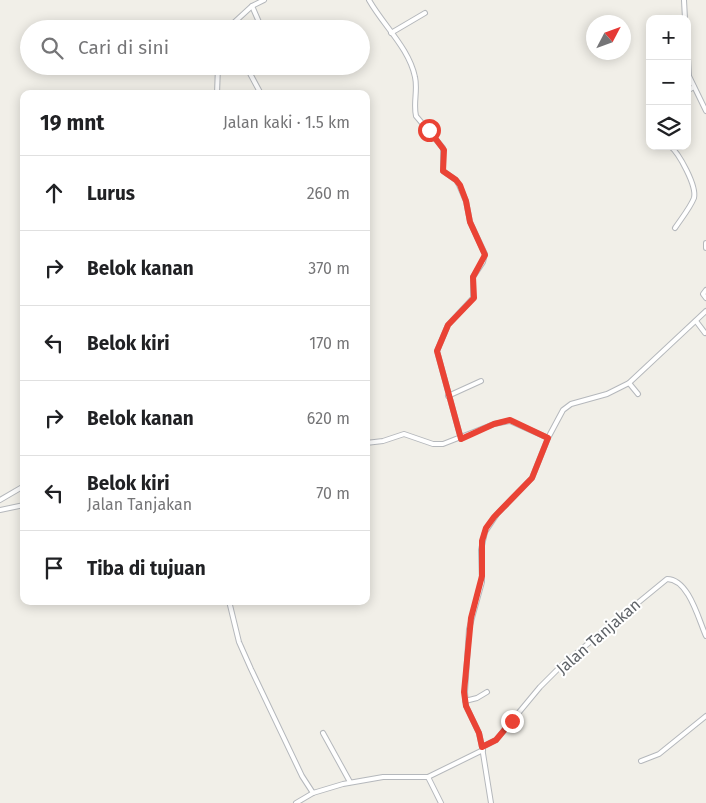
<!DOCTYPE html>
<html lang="id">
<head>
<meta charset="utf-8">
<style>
	body { margin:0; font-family:"Fira Sans",sans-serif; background:#f2f2f2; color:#202124 }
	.controls { position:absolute; right:15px; top:15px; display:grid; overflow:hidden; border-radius:10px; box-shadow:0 2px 12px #0003 }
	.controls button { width:45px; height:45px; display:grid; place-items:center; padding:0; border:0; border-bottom:1px solid #e0e0e0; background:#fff; color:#202124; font:25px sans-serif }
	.compass { position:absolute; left:586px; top:15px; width:45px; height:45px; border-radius:50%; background:#fff; box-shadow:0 2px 12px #0003; rotate:49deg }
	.stop { position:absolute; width:15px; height:15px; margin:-11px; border:4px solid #ea4335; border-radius:50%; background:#fff }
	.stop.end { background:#ea4335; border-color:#fff; box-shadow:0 1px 5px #0008 }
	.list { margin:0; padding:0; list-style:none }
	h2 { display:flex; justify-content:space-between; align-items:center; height:65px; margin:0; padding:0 20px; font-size:21px }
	h2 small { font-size:16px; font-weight:400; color:#757577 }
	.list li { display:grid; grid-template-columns:32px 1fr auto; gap:15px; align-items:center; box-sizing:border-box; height:75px; padding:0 20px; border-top:1px solid #e0e0e0 }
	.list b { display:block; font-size:19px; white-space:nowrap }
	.list p { margin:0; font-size:16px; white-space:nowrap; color:#757577 }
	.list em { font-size:16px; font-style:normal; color:#757577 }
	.icon { flex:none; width:28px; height:28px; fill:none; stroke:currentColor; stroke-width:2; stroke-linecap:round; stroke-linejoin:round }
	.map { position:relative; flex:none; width:706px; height:803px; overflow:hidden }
	.search { position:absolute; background:#fff; box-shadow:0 2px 12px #0003; left:20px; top:20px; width:350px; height:55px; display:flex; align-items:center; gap:12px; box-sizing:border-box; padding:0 18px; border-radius:28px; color:#757577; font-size:19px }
	.panel { position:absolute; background:#fff; box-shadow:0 2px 12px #0003; left:20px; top:90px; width:350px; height:515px; border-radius:10px }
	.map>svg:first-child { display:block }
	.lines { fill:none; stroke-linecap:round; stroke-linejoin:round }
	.street-casing { stroke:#b5b8bc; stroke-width:6 }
	.street { stroke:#fff; stroke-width:4 }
	.route { stroke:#ea4335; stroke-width:6 }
	.labels { text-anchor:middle; stroke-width:4; stroke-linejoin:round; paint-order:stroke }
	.street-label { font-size:16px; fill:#5f6368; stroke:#fff }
</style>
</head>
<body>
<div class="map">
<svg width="706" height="803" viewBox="0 0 706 803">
	<rect width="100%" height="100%" fill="#f1efe8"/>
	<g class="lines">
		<g class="street-casing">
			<g id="street">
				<path d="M 369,0 C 383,25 409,48 415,77 C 418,90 413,103 416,116 L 443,148 L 443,171 L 456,180 L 459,185 L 466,201 L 470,222 L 485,254 L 483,262 L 473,277 L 473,298 L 448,325 L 437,351 L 461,439"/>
				<path d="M 684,0 L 685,19"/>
				<path d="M 252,6 L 262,29"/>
				<path d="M 227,29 L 252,6 L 264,0"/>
				<path d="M 391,33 L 425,13"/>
				<path d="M 687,40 L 689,76 L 706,111"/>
				<path d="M 246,66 L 261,94"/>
				<path d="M 687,91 L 694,87"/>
				<path d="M 217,94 L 218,66"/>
				<path d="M 670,146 C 679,153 697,186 694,198 C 690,208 681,219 675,228"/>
				<path d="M 706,243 L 706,248"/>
				<path d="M 706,290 L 703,294 L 706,298"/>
				<path d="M 696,321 L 705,333"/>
				<path d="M 629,383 L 638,394"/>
				<path d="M 448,396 L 481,381"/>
				<path d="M 366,443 L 383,441 L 404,434 L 433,444 L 443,444 L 494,424 L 510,421 L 548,438"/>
				<path d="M 0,500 L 24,486"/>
				<path d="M 0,510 L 24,505"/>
				<path d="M 229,601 L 239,642 L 251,669 L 302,776 L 313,793"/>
				<path d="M 465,701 L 477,698 L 487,692"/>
				<path d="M 323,733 L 350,782"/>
				<path d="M 482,747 L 496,740 L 540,687 L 562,665 L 667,579 C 689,579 699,621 706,636"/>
				<path d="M 641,761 L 659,754 L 706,716"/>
				<path d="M 428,777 L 441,803"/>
				<path d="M 296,803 L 313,793 L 343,784 L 383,777 L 428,777 L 483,750"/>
				<path d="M 491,803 L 482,747 L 479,733 L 466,706 L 465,692 L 469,629 L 482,582 L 481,550 L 485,532 L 497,514 L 532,478 L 548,438 L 563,410 L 571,404 L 607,394 L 629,383 L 706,311"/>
			</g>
		</g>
		<use href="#street" class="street"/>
	</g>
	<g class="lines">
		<path class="route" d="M 429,130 L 444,150 L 443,171 L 456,180 L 460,185 L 466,201 L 470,222 L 485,255 L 473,277 L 474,298 L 448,325 L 437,351 L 461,439 L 494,424 L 510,420 L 548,438 L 532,478 L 494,517 L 486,528 L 482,541 L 482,576 L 471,618 L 464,692 L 466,706 L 479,733 L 482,747 L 496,740 L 512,721"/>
	</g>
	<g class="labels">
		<g class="street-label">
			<text transform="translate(598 636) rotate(-41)" y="6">Jalan Tanjakan</text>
		</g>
	</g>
</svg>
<div class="controls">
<button>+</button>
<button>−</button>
<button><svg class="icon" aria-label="layers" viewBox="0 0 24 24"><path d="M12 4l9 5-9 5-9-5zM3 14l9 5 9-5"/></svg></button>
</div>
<svg class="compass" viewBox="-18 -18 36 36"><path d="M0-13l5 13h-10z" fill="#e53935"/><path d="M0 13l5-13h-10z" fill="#757577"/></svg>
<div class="stop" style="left:429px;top:130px"></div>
<div class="stop end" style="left:512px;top:721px"></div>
<div class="search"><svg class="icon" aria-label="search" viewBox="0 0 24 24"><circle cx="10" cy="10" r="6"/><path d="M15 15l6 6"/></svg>Cari di sini</div>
<section class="panel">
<h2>19 mnt<small>Jalan kaki · 1.5 km</small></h2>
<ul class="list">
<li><svg class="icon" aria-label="ahead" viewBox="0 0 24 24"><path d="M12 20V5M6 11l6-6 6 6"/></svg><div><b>Lurus</b></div><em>260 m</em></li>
<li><svg class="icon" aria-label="right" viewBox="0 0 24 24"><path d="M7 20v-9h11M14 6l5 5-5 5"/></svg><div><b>Belok kanan</b></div><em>370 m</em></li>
<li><svg class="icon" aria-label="left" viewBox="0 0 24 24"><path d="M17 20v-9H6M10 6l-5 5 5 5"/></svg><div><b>Belok kiri</b></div><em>170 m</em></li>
<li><svg class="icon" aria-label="right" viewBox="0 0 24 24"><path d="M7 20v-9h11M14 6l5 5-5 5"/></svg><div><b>Belok kanan</b></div><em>620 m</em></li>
<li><svg class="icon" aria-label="left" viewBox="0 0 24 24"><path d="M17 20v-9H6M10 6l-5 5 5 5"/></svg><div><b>Belok kiri</b><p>Jalan Tanjakan</p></div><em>70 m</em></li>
<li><svg class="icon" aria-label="arrive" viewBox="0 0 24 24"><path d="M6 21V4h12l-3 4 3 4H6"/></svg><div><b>Tiba di tujuan</b></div></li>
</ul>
</section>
</div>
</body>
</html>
